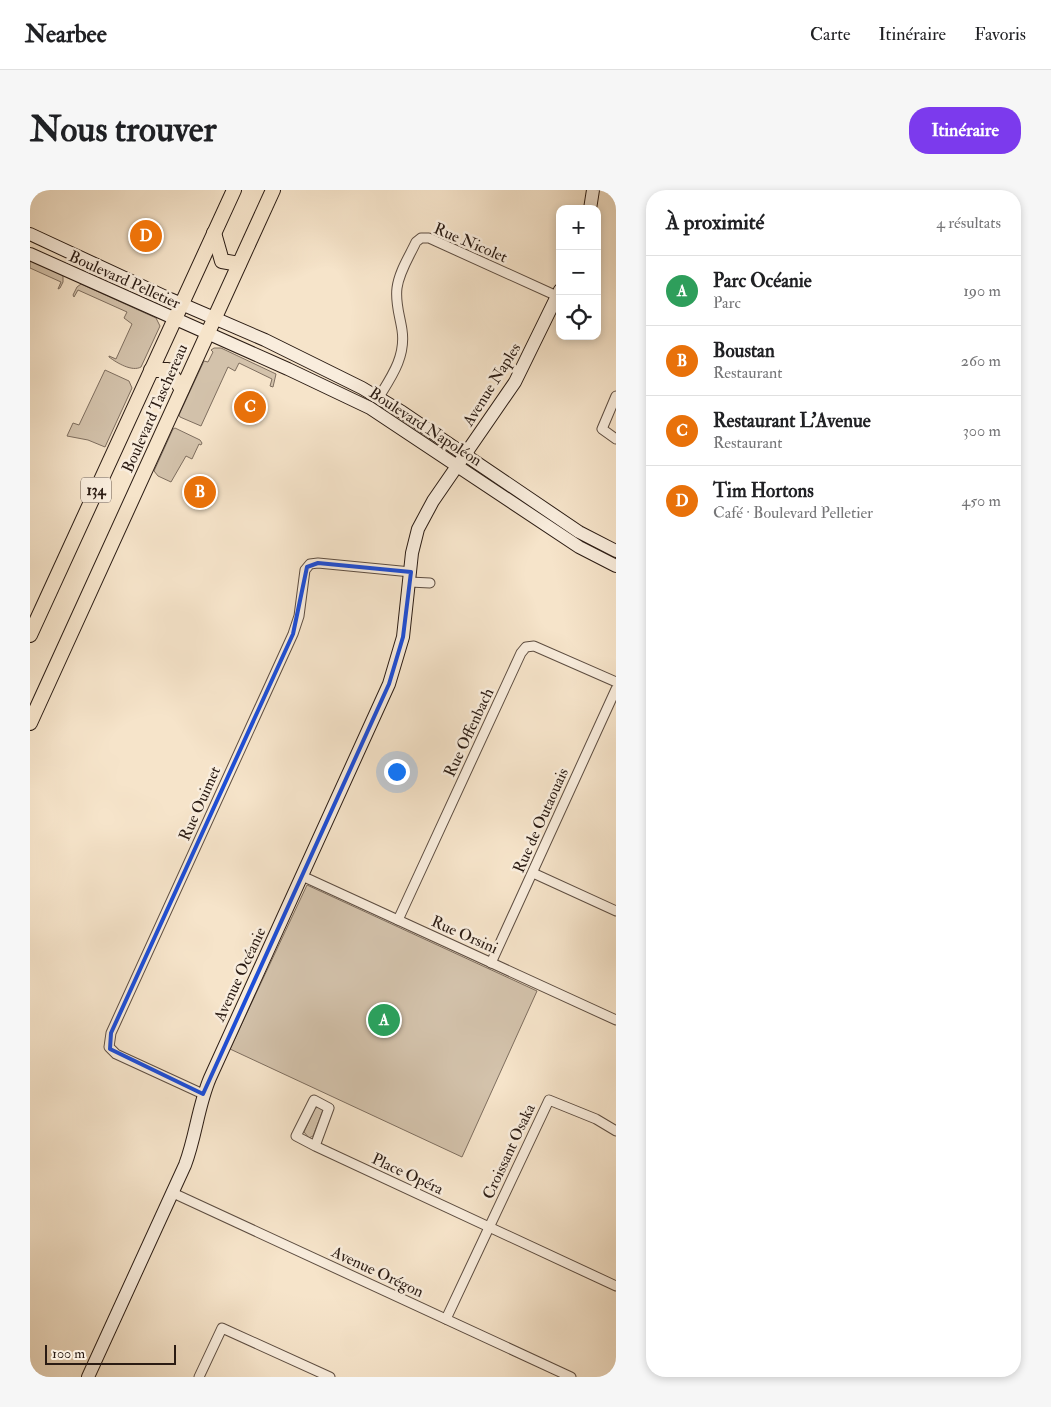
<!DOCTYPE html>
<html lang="fr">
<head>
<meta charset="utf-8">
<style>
	body { margin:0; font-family:"IM FELL Double Pica",serif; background:#f6f6f6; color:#202124 }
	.controls { position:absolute; right:15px; top:15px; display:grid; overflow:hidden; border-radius:10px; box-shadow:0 2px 8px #0003 }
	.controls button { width:45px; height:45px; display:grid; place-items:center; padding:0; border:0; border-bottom:1px solid #e0e0e0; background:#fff; color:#202124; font:25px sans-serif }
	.scale { position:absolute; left:15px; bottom:12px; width:131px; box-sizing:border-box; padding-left:5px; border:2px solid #2a1b13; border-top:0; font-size:14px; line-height:18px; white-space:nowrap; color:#2a1b13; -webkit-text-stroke:4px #f9eddd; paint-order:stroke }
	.you { position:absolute; left:366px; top:581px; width:18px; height:18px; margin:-12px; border:4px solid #fff; border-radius:50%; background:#1a73e8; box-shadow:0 0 0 8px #1a73e833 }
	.badge { display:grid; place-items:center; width:32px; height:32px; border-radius:50%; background:#7c3aed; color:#fff; font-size:16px; font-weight:700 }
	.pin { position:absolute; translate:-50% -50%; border:2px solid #fff; box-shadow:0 1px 5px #0006 }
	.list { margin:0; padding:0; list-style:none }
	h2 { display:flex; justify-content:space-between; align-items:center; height:65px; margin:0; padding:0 20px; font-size:21px }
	h2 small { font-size:16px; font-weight:400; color:#757577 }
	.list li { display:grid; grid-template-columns:32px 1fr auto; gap:15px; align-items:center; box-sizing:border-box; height:70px; padding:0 20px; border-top:1px solid #e0e0e0 }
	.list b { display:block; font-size:19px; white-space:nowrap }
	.list p { margin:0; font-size:16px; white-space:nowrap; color:#757577 }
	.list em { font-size:16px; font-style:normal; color:#757577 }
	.icon { flex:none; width:28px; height:28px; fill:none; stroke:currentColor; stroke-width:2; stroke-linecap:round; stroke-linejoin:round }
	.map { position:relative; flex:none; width:586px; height:1187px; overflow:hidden; border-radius:20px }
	header { display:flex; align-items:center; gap:30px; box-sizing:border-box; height:70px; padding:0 25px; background:#fff; border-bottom:1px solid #e0e0e0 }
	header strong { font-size:24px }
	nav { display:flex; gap:28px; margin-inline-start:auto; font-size:18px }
	.intro { display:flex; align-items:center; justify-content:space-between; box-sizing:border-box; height:120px; padding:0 30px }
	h1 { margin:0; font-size:35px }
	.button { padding:12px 22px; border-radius:20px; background:#7c3aed; color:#fff; font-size:18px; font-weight:700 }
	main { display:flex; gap:30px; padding:0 30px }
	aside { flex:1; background:#fff; border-radius:20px; box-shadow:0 2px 8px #0003 }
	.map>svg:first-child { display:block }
	.green { fill:#d3c2ab; stroke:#7e6e5f }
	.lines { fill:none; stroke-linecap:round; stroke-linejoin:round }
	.street-casing { stroke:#5d4d41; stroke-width:11 }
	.secondary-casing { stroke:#2a1b13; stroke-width:14 }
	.primary-casing { stroke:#2a1b13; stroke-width:16 }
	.street { stroke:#f9eddd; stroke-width:9 }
	.secondary { stroke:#f9eddd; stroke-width:12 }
	.primary { stroke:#f6e4ca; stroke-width:14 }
	.marked { fill:none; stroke:#1d4ed8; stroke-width:4; stroke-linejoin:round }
	.labels { text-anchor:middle; stroke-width:5; stroke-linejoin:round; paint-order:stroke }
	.shield { fill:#f9eddd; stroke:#685a50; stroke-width:1 }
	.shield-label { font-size:15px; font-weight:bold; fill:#2a1b13 }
	.street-label { font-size:16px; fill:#2a1b13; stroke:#f9eddd }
</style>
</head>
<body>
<header>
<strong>Nearbee</strong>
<nav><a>Carte</a><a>Itinéraire</a><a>Favoris</a></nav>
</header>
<div class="intro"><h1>Nous trouver</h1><a class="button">Itinéraire</a></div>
<main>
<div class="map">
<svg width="586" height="1187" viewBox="0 0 586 1187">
	<rect width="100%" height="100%" fill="#f6e4ca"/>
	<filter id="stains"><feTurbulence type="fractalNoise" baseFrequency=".004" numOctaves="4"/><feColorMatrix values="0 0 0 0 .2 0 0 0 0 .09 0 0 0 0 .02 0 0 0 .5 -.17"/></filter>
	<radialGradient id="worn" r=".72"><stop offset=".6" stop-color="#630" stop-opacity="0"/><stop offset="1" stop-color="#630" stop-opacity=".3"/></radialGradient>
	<g class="green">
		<path d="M 0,70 L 33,85 L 33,92 L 30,98 L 28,99 L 31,92 L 0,78 Z"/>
		<path d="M 51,94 L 126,128 L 130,136 L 111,177 C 102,182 87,173 79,167 L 79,166 L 86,169 L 102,134 L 94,128 L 97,122 L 48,100 L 44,107 L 43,105 L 47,97 Z"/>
		<path d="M 184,158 L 191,158 L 246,184 L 243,197 L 240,196 L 242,189 L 209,173 L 205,181 L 198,177 L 171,236 L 150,227 L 149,225 L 174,171 L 178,172 L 183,162 L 181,160 Z"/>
		<path d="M 75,180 L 99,191 L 102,198 L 75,257 L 58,250 L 37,246 L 43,233 L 49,235 Z"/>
		<path d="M 145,238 L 170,250 L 172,253 L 171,255 L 169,254 L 162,269 L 156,266 L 141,292 L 128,286 L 124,281 L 143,239 Z"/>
		<path d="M 277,695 L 507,801 L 432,967 L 200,859 Z"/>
		<path d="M 290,917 L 293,920 L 283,946 L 279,948 L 274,942 L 285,918 Z"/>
	</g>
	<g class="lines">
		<g class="street-casing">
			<g id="street">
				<path d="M 586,206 L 572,239 L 586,249"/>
				<path d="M 349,207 C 362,186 376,166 372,140 C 370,126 365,113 367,98 C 369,82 379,67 386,52 L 391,48 L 399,48 L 527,106"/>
				<path d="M 380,392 L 400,393"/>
				<path d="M 503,683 L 586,721"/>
				<path d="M 272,686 L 586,830"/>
				<path d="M 368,730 L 491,463 L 496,457 L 504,456 L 586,492"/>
				<path d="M 461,773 L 586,499"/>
				<path d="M 173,904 L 86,864 L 79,857 L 81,843 L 263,444 L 269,426 L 275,380 L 280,374 L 288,373 L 381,382"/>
				<path d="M 285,956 L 299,918 L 284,910 L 266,946 L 285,956 L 586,1096"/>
				<path d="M 143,1003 L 541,1187"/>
				<path d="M 416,1129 L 519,910 L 566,929 L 586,941"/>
				<path d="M 169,1187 L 192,1138 L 300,1187"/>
			</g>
		</g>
		<g class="secondary-casing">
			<g id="secondary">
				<path d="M 560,19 L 563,0"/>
				<path d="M 0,44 L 140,109 L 235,150 L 332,198 L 372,222 L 549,342 L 586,361"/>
				<path d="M 0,64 L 258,179 L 340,218 L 549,357 L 586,376"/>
				<path d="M 58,1187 L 155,975 C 166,946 168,916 180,888 L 359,494 L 373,447 L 382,363 L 388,339 L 403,311 L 485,192 L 530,100"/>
			</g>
		</g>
		<g class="primary-casing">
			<g id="primary">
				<path d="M 184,43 L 192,71 L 209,74"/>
				<path d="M 121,180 L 138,180 L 152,199"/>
				<path d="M 0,445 L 204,0"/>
				<path d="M 0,533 L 243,0"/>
			</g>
		</g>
		<use href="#street" class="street"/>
		<use href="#secondary" class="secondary"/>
		<use href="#primary" class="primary"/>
	</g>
	<path class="marked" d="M 288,373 L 381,382 L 373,447 L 359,494 L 173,904 L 80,859 L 81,843 L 263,444 L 277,377 Z"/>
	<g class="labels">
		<rect class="shield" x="51" y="287.5" width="30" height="25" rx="4"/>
		<g class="shield-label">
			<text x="66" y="305">134</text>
		</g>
		<g class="street-label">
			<text transform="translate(441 52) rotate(23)" y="6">Rue Nicolet</text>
			<text transform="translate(95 89) rotate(24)" y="6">Boulevard Pelletier</text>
			<text transform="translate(461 194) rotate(-58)" y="6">Avenue Naples</text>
			<text transform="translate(124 218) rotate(-66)" y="6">Boulevard Taschereau</text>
			<text transform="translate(396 236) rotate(33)" y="6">Boulevard Napoléon</text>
			<text transform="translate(438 542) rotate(-65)" y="6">Rue Offenbach</text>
			<text transform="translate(169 613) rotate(-66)" y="6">Rue Ouimet</text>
			<text transform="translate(510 630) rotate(-66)" y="6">Rue de Outaouais</text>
			<text transform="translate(435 744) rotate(24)" y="6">Rue Orsini</text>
			<text transform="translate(209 784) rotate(-65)" y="6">Avenue Océanie</text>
			<text transform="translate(478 961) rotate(-65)" y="6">Croissant Osaka</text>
			<text transform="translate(378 983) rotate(25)" y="6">Place Opéra</text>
			<text transform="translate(348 1081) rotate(25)" y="6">Avenue Orégon</text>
		</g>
	</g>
	<rect width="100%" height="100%" filter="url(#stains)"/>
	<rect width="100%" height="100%" fill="url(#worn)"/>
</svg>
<div class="controls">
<button>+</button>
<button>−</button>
<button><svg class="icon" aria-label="locate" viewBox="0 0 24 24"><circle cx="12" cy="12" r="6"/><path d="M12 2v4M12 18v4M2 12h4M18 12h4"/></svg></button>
</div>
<div class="scale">100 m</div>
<div class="you"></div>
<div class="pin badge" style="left:354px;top:830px;background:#2e9e5b">A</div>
<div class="pin badge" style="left:170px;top:302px;background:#e8710a">B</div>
<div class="pin badge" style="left:220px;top:217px;background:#e8710a">C</div>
<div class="pin badge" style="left:116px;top:46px;background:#e8710a">D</div>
</div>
<aside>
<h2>À proximité<small>4 résultats</small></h2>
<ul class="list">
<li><span class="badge" style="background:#2e9e5b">A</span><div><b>Parc Océanie</b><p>Parc</p></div><em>190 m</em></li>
<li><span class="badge" style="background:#e8710a">B</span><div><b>Boustan</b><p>Restaurant</p></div><em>260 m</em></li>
<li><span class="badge" style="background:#e8710a">C</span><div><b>Restaurant L'Avenue</b><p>Restaurant</p></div><em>300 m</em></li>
<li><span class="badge" style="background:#e8710a">D</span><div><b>Tim Hortons</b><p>Café · Boulevard Pelletier</p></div><em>450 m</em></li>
</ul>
</aside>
</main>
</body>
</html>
